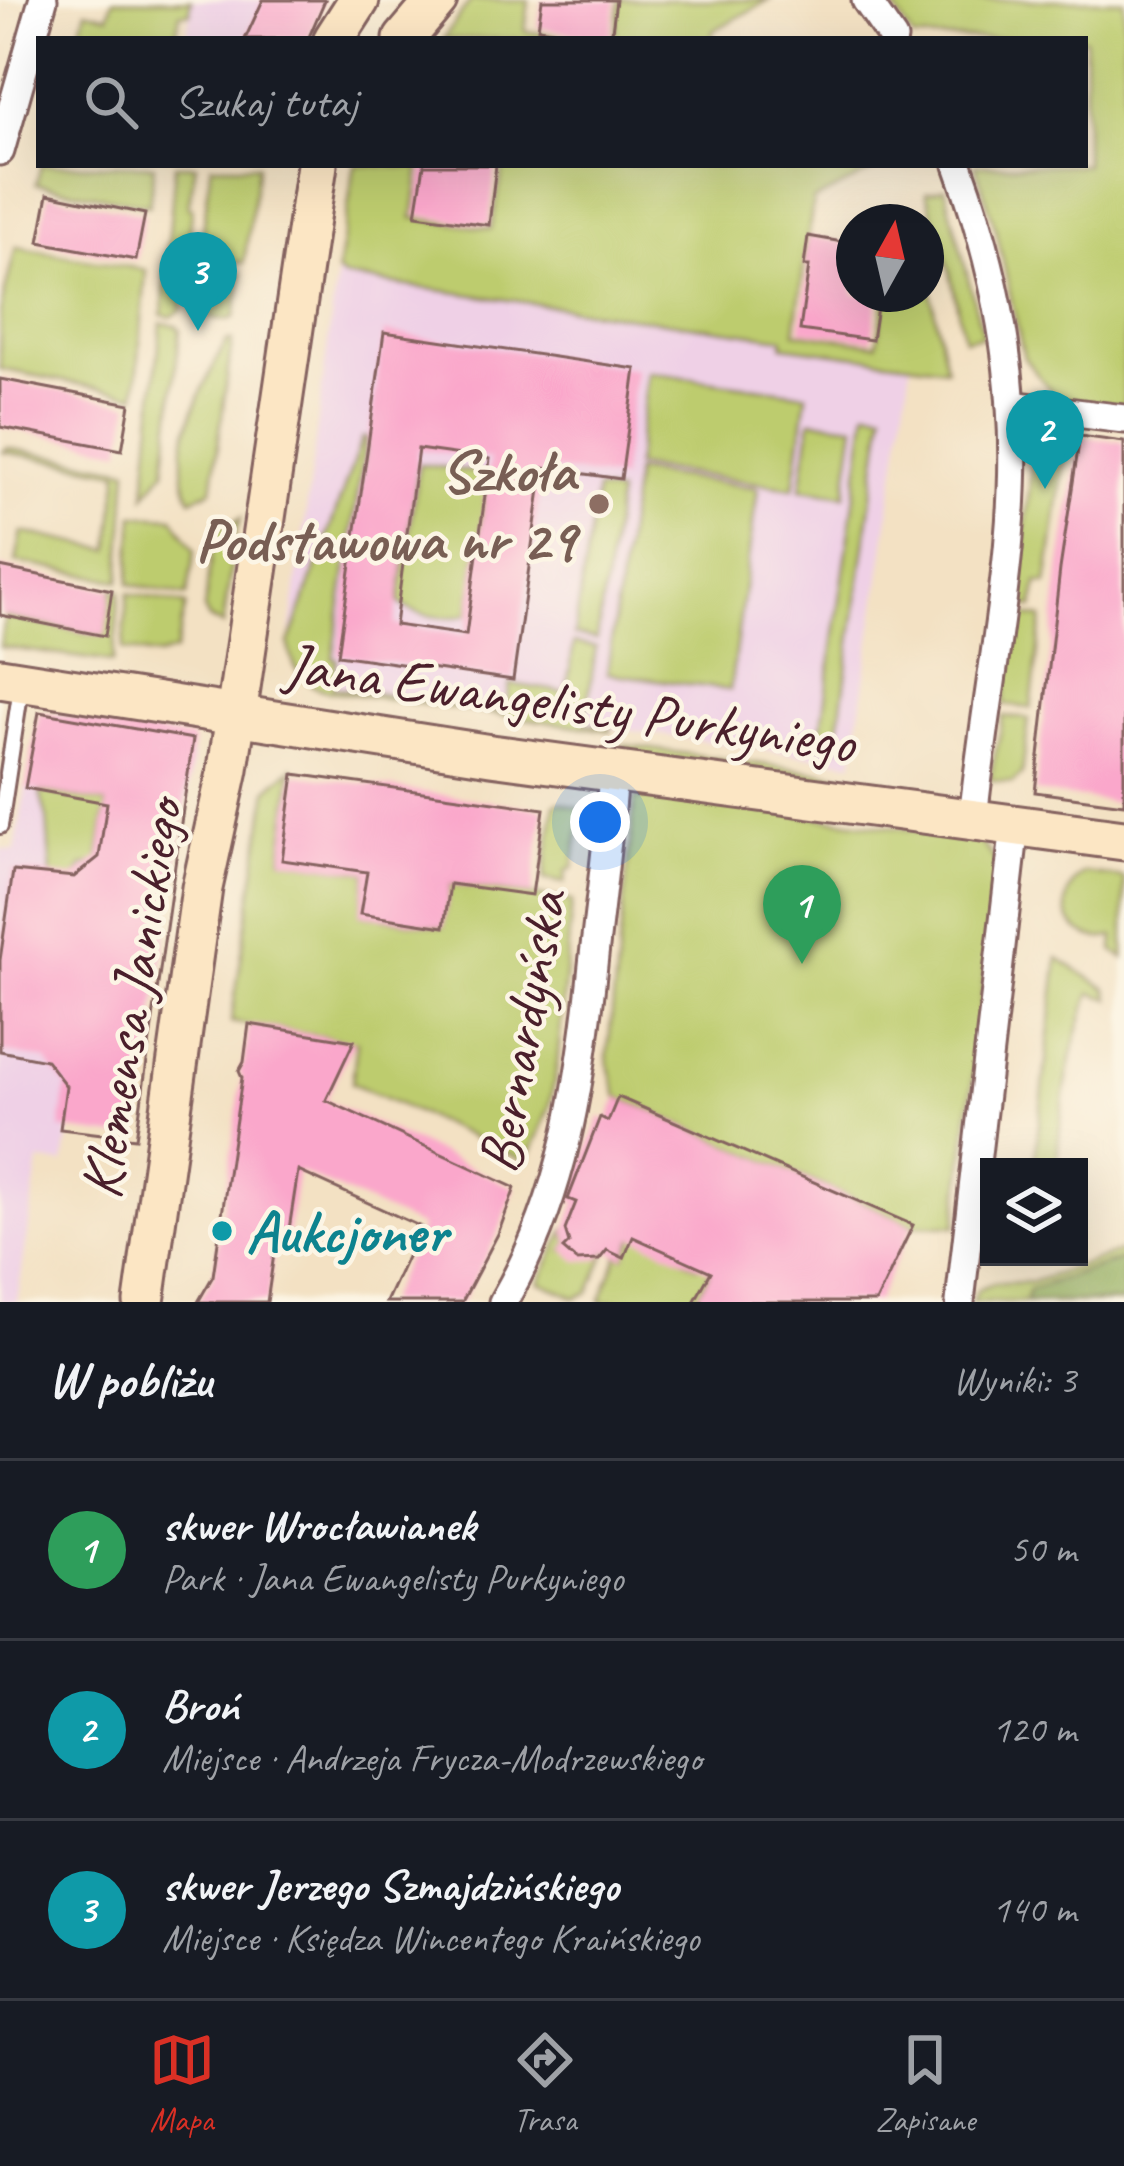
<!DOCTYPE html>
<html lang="pl">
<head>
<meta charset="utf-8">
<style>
	body { margin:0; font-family:Caveat,sans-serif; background:#242831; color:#f1f3f6 }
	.controls { position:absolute; right:36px; bottom:36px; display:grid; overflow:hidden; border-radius:0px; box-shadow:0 12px 48px #0002 }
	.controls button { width:108px; height:108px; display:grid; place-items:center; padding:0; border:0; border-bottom:3px solid #363941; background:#171b24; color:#f1f3f6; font:60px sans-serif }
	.compass { position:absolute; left:836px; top:204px; width:108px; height:108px; border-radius:50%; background:#171b24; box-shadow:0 12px 48px #0002; rotate:8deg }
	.you { position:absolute; left:600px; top:822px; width:42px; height:42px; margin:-30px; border:9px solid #fff; border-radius:50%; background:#1a73e8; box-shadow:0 0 0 18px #1a73e833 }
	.badge { display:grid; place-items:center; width:78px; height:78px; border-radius:50%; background:#d93025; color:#fff; font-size:39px; font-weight:700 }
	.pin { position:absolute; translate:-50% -99px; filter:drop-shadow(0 3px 6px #0008) }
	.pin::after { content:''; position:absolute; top:63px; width:42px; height:36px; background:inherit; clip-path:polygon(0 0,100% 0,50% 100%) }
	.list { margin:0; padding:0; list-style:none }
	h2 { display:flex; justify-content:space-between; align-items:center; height:156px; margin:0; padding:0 48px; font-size:51px }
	h2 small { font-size:39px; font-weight:400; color:#9ea1a6 }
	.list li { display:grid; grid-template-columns:78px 1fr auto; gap:36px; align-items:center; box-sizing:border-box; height:180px; padding:0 48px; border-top:3px solid #363941 }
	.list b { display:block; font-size:45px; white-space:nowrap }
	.list p { margin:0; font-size:39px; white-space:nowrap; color:#9ea1a6 }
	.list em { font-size:39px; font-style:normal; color:#9ea1a6 }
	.icon { flex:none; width:66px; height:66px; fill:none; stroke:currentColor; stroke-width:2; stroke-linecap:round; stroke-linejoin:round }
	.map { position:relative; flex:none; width:1124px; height:1302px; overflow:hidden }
	.search { position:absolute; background:#171b24; box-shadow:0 12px 48px #0002; left:36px; right:36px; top:36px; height:132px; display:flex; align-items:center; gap:30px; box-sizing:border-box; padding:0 42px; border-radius:0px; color:#9ea1a6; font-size:45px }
	.sheet { height:696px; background:#171b24 }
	nav { display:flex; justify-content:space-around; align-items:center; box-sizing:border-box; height:168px; border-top:3px solid #363941; background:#171b24; font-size:33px; color:#9ea1a6 }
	nav a { display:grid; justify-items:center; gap:6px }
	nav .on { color:#d93025 }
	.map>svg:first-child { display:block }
	.built { fill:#efd0e6 }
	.green { fill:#bdcc6e; stroke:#84764c; stroke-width:3 }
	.forest { fill:#96b061; stroke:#706846; stroke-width:3 }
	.building { fill:#faa7cb; fill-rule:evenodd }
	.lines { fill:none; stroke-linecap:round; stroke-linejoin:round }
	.lane-casing { stroke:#856360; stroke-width:20 }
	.street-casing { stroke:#856360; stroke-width:33 }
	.secondary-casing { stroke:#856360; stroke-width:45 }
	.lane { stroke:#fff; stroke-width:14 }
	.street { stroke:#fff; stroke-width:27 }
	.secondary { stroke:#fce6c4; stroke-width:39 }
	.education-dot { fill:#8d6e63; stroke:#fcf5e5; stroke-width:4.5 }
	.culture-dot { fill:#0f9aa8; stroke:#fcf5e5; stroke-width:4.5 }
	.labels { text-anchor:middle; stroke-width:9; stroke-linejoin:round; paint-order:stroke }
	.education-label { font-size:60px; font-weight:bold; fill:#785e54; stroke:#fcf5e5; text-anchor:end }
	.street-label { font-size:60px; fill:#4a1f2b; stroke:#fcf5e5 }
	.culture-label { font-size:60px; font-weight:bold; fill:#0d838f; stroke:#fcf5e5; text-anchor:start }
</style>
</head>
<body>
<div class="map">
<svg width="1124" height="1302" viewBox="0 0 1124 1302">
	<rect width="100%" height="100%" fill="#fcf5e5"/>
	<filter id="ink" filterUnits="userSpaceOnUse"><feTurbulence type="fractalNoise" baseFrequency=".00833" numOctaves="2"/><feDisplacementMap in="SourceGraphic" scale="24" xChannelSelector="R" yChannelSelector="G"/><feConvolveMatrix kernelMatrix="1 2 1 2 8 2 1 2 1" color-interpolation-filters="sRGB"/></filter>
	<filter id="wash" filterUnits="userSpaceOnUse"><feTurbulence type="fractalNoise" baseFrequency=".004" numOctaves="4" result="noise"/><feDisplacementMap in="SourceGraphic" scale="48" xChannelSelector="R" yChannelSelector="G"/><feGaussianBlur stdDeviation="2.7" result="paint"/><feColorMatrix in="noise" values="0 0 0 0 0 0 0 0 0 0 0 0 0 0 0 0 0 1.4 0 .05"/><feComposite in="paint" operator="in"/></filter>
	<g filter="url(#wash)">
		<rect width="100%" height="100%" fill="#f3e1c3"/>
		<g class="built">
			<path d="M 191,0 L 325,0 L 308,39 L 196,39 L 187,38 Z"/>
			<path d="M 337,272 L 343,277 L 784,338 L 784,347 L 911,364 L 853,762 L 310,685 L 301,677 L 294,666 L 289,644 Z"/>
			<path d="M 56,713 L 193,739 L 192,763 L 136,1139 L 69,1130 L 64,1164 L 39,1161 L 17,1302 L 0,1302 L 0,849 L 15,851 L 36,729 L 52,731 Z"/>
		</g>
		<g class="green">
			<path d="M 113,0 L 191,0 L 190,13 L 180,13 L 176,37 L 78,39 L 86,10 L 108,16 Z"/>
			<path d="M 471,0 L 529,0 L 525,31 L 580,39 L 443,39 Z"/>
			<path d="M 620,0 L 769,0 L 713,31 L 712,39 L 615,39 Z"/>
			<path d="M 889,0 L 1124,0 L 1124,406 L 1056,397 L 1024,358 L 996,230 L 975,165 L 1085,165 L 1085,39 L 914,39 Z"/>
			<path d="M 41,165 L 154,165 L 149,205 L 36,184 Z"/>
			<path d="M 175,165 L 196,165 L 188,207 L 192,208 L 182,310 L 171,317 L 162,315 Z"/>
			<path d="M 211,165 L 258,165 L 244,263 L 200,257 Z"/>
			<path d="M 355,165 L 420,168 L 413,218 L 491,229 L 504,165 L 755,165 L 793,171 L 794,165 L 884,165 L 813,201 L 795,332 L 877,344 L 885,297 L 926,294 L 926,268 L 946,368 L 783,346 L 783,338 L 343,277 L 337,272 Z"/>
			<path d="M 945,188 L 983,336 L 964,339 L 950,272 L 926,193 Z"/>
			<path d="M 16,247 L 146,270 L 136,395 L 0,369 L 0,312 Z"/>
			<path d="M 201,268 L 242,274 L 235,317 L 228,320 L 196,316 Z"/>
			<path d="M 161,323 L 175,325 L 180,330 L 165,471 L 145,495 Z"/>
			<path d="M 226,341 L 232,341 L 212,490 L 191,499 C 166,447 204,388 226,341 Z"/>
			<path d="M 648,372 L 807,394 L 794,488 L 635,466 Z"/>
			<path d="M 867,410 L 884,412 L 836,748 L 819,746 Z"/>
			<path d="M 811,420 L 855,425 L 845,495 L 801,489 Z"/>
			<path d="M 362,438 L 366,438 L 333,658 L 337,659 L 333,687 L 505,712 L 510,684 L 566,692 L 574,643 L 596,647 L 585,723 L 611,727 L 611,731 L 324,690 C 301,684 292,667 289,644 Z"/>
			<path d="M 7,448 L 128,469 L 120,581 L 16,562 L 22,532 L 110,550 L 119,472 L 3,452 Z"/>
			<path d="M 1033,453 L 1065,457 L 1047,584 L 1037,583 L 1034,607 L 1017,605 Z"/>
			<path d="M 419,464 L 482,473 L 488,481 L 469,613 C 453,622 412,616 399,602 Z"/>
			<path d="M 635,471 L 758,488 L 730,690 L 607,673 Z"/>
			<path d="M 596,490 L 618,494 L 597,639 L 574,635 Z"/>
			<path d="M 134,515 L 173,517 L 195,550 L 187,596 L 129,584 Z"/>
			<path d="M 241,518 L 236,531 L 223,625 L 209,619 L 204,609 L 215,532 Z"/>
			<path d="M 112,590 L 120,591 L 113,662 L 0,647 L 5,617 L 104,636 Z"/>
			<path d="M 128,593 L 186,605 L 175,651 L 159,656 L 123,650 Z"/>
			<path d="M 1016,614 L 1042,618 L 1031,708 L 1004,705 Z"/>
			<path d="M 1003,716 L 1029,719 L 1022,774 L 1012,783 L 990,780 C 993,758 1000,739 1003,716 Z"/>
			<path d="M 623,745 L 882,781 L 867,790 L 630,758 Z"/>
			<path d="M 292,768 L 282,859 L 367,872 L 361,914 L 443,927 L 450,884 L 572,901 L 557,1066 L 549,1108 L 527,1162 L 352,1083 L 357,1042 L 231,1022 L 268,789 Z"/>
			<path d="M 46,792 L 107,803 L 98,862 L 83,866 L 74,880 L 51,876 L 47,819 L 40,793 Z"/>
			<path d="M 650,795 L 968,837 L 981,843 L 997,862 L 956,1226 L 913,1225 L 618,1097 L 607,1058 L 635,799 Z"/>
			<path d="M 559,802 L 582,809 L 573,868 L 566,871 L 565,883 L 544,879 L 555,804 Z"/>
			<path d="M 1084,873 L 1124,878 L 1124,958 L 1113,951 L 1114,937 C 1108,937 1103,939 1097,938 C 1060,931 1057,892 1084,873 Z"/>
			<path d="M 1058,958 L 1107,989 L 1110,999 L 1091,993 C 1069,1049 1060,1107 1057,1167 L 1034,1167 Z"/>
			<path d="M 565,1230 L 569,1243 L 564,1250 L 607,1250 L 589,1292 L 576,1298 L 539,1282 Z"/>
			<path d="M 638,1231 L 696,1266 L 715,1264 L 694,1302 L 600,1302 L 618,1255 L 624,1257 Z"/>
			<path d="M 1124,1250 L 1124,1302 L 971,1302 L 978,1290 L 994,1283 L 1032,1282 Z"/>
		</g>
		<path class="forest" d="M 1124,1258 L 1124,1302 L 1025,1302 L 1029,1290 Z"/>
		<g id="blocks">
			<g class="building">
				<path d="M 263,0 L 325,0 L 308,39 L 245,39 Z"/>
				<path d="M 542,0 L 616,0 L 611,39 L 538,28 Z"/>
				<path d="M 424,165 L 496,165 L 489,225 L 416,215 Z"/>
				<path d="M 48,194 L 145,214 L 136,260 L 39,242 Z"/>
				<path d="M 808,236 L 854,244 L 854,294 L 879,294 L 872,340 L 800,330 L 809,266 L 804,266 Z"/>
				<path d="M 384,332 L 636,369 L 621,479 L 543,468 L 513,680 L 338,655 ZM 418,449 L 490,459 L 466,635 L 395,625 Z"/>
				<path d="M 0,379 L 130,404 L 122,450 L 0,427 Z"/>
				<path d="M 1080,436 L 1124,442 L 1124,804 L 1035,792 L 1060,569 Z"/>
				<path d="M 0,567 L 112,590 L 105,636 L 0,615 Z"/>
				<path d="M 39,712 L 193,739 L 136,1138 L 60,1129 L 66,1086 L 46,1060 L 0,1051 L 0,960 L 13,871 L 74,877 L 99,857 L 107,803 L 25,788 Z"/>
				<path d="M 294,774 L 544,809 L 532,895 L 450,884 L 444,927 L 360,914 L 367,872 L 282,860 Z"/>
				<path d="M 249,1024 L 354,1041 L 326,1100 L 515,1188 L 498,1234 L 462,1302 L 386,1302 L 421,1227 L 298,1171 L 286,1249 L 275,1247 L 267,1302 L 198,1302 L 213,1276 L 242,1078 L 239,1071 L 244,1062 Z"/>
				<path d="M 618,1097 L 913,1225 L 876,1302 L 694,1302 L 711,1272 L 633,1237 L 624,1258 L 607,1250 L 599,1260 L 577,1261 L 563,1249 L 569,1243 L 565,1230 L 576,1202 L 568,1199 L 600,1117 L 608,1121 Z"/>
			</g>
		</g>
	</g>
	<g filter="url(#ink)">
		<use href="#blocks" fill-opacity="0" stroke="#856360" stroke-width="3"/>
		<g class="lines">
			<g class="lane-casing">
				<path id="lane" d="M 0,826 L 21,687"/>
			</g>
			<g class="street-casing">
				<g id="street">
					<path d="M 866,0 L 893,39"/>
					<path d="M 0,151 L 43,0"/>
					<path d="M 958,165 C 986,242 1006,326 1011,407 C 1021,542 986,686 973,820"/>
					<path d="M 1011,405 L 1124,419"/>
					<path d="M 503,1302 C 564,1198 581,1083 593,965 C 600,900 609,836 613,771"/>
					<path d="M 960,1302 L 1015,825"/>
				</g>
			</g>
			<g class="secondary-casing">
				<g id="secondary">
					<path d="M 334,39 L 359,0"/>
					<path d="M 404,39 L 437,0"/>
					<path d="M 0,678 L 491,755 L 1124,840"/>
					<path d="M 144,1302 L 202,888 L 228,769 L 317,165"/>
				</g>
			</g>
			<use href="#lane" class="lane"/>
			<use href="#street" class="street"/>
			<use href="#secondary" class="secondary"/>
		</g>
	</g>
	<circle class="education-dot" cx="599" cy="504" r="12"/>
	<circle class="culture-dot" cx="222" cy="1231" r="12"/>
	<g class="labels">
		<g class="education-label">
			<text x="575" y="491">Szkoła<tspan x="575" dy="69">Podstawowa nr 29</tspan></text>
		</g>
		<g class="street-label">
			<text transform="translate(570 702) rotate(8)" y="21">Jana Ewangelisty Purkyniego</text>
			<text transform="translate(130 999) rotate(-81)" y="21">Klemensa Janickiego</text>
			<text transform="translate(521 1032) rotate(-80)" y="21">Bernardyńska</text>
		</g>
		<g class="culture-label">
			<text x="246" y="1252">Aukcjoner</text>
		</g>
	</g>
</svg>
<div class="controls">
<button><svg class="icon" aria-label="layers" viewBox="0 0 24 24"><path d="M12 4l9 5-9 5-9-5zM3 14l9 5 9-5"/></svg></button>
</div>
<svg class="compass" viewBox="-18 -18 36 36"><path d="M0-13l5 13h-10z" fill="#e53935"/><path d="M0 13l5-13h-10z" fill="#9ea1a6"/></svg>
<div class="you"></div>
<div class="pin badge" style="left:802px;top:964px;background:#2e9e5b">1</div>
<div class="pin badge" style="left:1045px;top:489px;background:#0f9aa8">2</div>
<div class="pin badge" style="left:198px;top:331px;background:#0f9aa8">3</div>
<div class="search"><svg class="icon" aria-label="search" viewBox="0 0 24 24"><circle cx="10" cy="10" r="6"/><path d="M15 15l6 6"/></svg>Szukaj tutaj</div>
</div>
<section class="sheet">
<h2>W pobliżu<small>Wyniki: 3</small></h2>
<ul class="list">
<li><span class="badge" style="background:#2e9e5b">1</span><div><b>skwer Wrocławianek</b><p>Park · Jana Ewangelisty Purkyniego</p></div><em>50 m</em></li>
<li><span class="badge" style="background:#0f9aa8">2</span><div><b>Broń</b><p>Miejsce · Andrzeja Frycza-Modrzewskiego</p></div><em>120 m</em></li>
<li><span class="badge" style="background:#0f9aa8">3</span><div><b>skwer Jerzego Szmajdzińskiego</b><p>Miejsce · Księdza Wincentego Kraińskiego</p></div><em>140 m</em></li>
</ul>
</section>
<nav>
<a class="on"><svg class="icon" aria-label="map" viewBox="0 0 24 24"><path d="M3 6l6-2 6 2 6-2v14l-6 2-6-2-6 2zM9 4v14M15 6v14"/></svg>Mapa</a>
<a><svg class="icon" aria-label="directions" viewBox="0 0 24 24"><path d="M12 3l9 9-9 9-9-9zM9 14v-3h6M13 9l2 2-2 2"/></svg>Trasa</a>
<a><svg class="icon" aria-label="saved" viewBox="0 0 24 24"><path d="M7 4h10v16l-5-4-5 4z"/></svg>Zapisane</a>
</nav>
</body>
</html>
